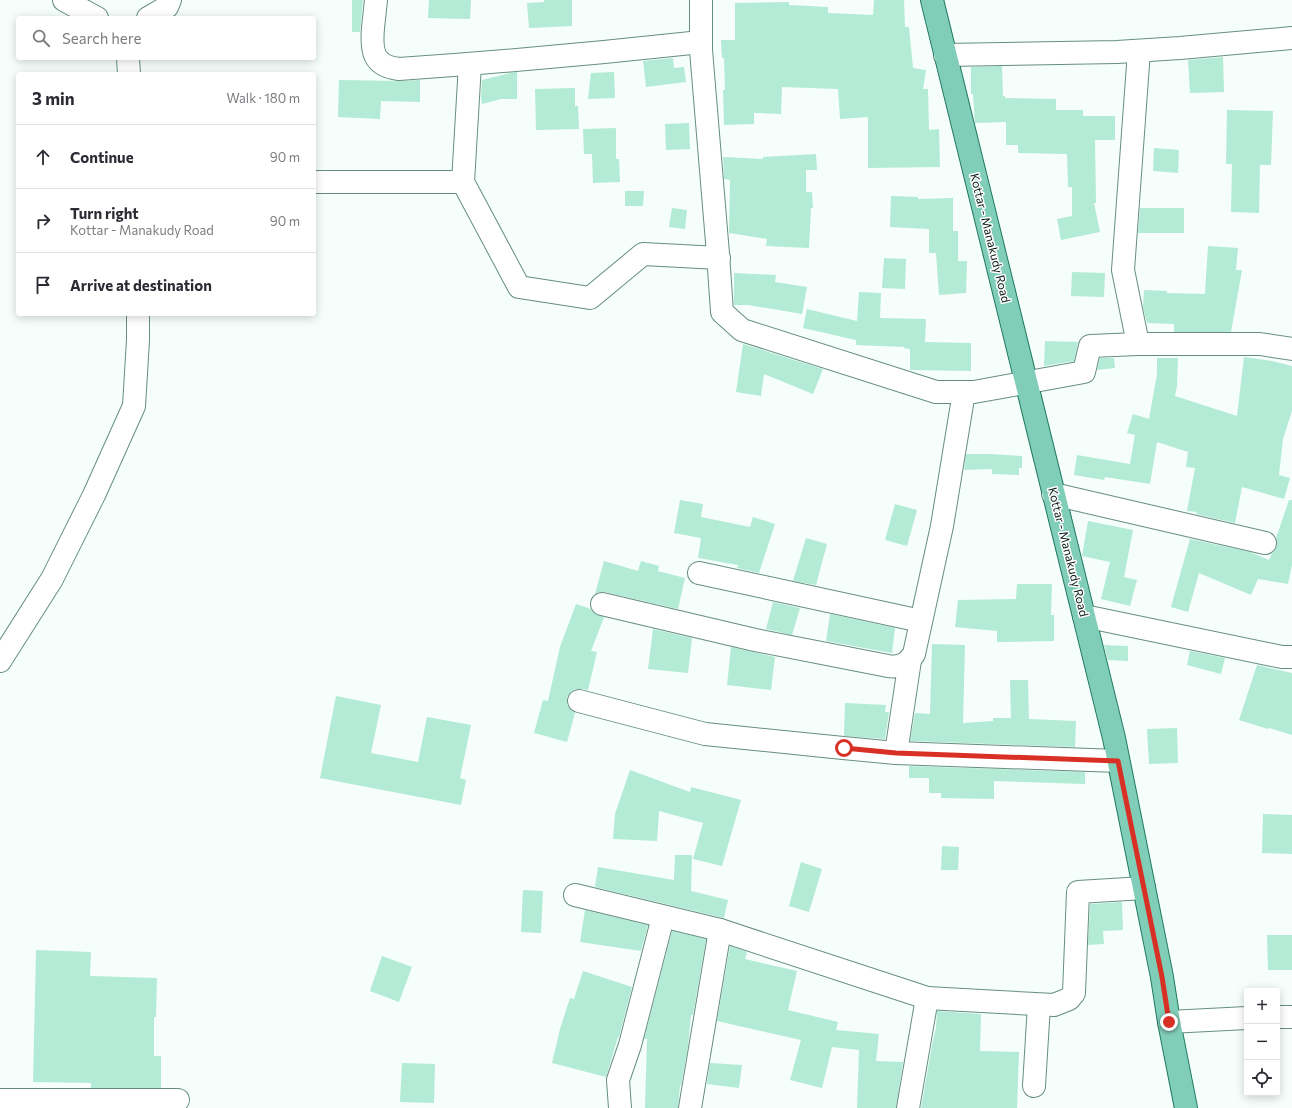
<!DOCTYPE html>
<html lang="en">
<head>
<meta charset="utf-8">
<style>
	body { margin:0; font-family:Commissioner,sans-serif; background:#f2f2f3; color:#2b2b33 }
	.controls { position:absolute; right:12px; bottom:12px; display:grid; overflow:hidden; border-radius:4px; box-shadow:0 2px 10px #0003 }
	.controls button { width:36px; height:36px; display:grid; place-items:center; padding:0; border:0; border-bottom:1px solid #e1e1e2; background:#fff; color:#2b2b33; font:20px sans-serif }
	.stop { position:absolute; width:12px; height:12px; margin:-9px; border:3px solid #d93025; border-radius:50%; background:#fff }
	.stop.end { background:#d93025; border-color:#fff; box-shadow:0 1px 4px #0008 }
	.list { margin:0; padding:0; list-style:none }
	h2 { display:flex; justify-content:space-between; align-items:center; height:52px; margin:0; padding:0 16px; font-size:17px }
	h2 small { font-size:13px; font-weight:400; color:#7c7c81 }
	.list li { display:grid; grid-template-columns:26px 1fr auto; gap:12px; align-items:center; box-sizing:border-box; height:64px; padding:0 16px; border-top:1px solid #e1e1e2 }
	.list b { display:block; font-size:15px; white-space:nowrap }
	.list p { margin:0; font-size:13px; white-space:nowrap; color:#7c7c81 }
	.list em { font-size:13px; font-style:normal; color:#7c7c81 }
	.icon { flex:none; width:22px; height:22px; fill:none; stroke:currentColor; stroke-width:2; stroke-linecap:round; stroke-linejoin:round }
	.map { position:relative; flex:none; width:1292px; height:1108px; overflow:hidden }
	.search { position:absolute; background:#fff; box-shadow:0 2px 10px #0003; left:16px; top:16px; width:300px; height:44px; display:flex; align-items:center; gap:10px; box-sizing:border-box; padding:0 14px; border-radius:4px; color:#7c7c81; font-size:15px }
	.panel { position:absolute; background:#fff; box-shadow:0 2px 10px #0003; left:16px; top:72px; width:300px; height:244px; border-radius:4px }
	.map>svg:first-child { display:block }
	.building { fill:#b3ebd7 }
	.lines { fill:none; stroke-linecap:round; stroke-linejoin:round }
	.minor-casing { stroke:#668e80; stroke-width:24 }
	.major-casing { stroke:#1f785f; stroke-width:24 }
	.minor { stroke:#fff; stroke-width:22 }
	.major { stroke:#80cdb8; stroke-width:22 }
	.route { stroke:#d93025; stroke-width:5 }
	.labels { text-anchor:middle; stroke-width:3; stroke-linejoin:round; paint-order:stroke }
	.street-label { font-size:12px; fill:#081812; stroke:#fff }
</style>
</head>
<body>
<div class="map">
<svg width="1292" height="1108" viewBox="0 0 1292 1108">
	<rect width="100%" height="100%" fill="#f5fefa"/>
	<g class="building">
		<path d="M 352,0 L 363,0 L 360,32 L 352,32 Z"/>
		<path d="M 429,0 L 471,0 L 470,19 L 428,18 Z"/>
		<path d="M 544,0 L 572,0 L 572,26 L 529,28 L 527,3 L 544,2 Z"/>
		<path d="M 874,0 L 904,0 L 905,27 L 909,27 L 913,68 L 926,70 L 923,89 L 928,89 L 929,130 L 939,129 L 940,167 L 868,168 L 868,117 L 840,119 L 838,89 L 782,87 L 781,114 L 754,113 L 754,124 L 724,125 L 723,90 L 725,90 L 724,58 L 722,58 L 721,40 L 735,40 L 735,3 L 789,2 L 789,5 L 828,7 L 828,13 L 873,15 Z"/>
		<path d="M 1223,57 L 1224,92 L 1190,93 L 1188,60 Z"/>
		<path d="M 673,58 L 674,68 L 684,67 L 686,82 L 646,87 L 643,61 Z"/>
		<path d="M 1002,66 L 1003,96 L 1005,96 L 1005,98 L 1056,99 L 1056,110 L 1083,110 L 1083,116 L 1115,116 L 1115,140 L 1095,140 L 1096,203 L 1094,203 L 1100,232 L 1061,240 L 1057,219 L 1072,216 L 1072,187 L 1068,187 L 1067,154 L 1018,153 L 1018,145 L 1006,145 L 1006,122 L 975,123 L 973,94 L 971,94 L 971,67 Z"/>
		<path d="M 517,72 L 517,99 L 501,99 L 482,104 L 481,97 L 482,80 L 510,73 Z"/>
		<path d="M 614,72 L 615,98 L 588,99 L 591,73 Z"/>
		<path d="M 339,80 L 400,81 L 420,80 L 420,102 L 381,101 L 380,119 L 338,117 Z"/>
		<path d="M 575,88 L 575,106 L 578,106 L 579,129 L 536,130 L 535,89 Z"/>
		<path d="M 1227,110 L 1273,111 L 1271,165 L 1260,165 L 1259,213 L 1231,212 L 1232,164 L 1226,164 Z"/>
		<path d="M 689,123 L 690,149 L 666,150 L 665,124 Z"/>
		<path d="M 616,128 L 616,159 L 619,159 L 620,182 L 593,183 L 592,154 L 584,154 L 583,129 Z"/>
		<path d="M 1154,148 L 1179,150 L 1178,173 L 1153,171 Z"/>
		<path d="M 816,154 L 817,170 L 806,170 L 806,192 L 812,192 L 813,208 L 811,208 L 809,248 L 766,246 L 767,239 L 729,233 L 730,180 L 724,179 L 723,157 L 763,159 L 763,157 Z"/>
		<path d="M 625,191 L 644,191 L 643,206 L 625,206 Z"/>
		<path d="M 891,196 L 918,197 L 918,199 L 953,198 L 953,231 L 958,231 L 958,261 L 967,261 L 966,293 L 939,295 L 936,253 L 929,253 L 929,229 L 890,227 Z"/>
		<path d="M 672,208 L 687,210 L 685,229 L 669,227 Z"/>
		<path d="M 1140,208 L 1184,208 L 1184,233 L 1138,233 Z"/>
		<path d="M 1208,246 L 1238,248 L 1236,270 L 1242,270 L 1231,332 L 1174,332 L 1174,324 L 1147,323 L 1143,307 L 1144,290 L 1167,291 L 1167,293 L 1205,294 Z"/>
		<path d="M 884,258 L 906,259 L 905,289 L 882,288 Z"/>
		<path d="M 1072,272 L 1105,273 L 1104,297 L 1071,296 Z"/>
		<path d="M 734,273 L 776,275 L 775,282 L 807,287 L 802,314 L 748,305 L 734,305 Z"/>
		<path d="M 859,292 L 881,293 L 880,318 L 926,319 L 925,342 L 971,343 L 971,371 L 910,370 L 910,349 L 904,348 L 904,347 L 856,345 L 856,340 L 803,328 L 807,309 L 857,321 Z"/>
		<path d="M 1045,341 L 1078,342 L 1074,361 L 1044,366 Z"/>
		<path d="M 743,344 L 823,369 L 813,394 L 764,374 L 761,396 L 736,392 Z"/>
		<path d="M 1244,357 L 1272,361 L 1292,366 L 1292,411 L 1283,439 L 1279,475 L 1290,478 L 1284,499 L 1242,487 L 1235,523 L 1196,514 L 1197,512 L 1187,511 L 1195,468 L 1186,467 L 1188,452 L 1157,442 L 1150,484 L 1105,477 L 1104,480 L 1074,475 L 1077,455 L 1130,464 L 1135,435 L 1127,433 L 1133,414 L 1149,419 L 1157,374 L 1157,358 L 1178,358 L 1177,386 L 1175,396 L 1237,416 Z"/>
		<path d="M 1100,358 L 1114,358 L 1115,368 L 1097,370 Z"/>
		<path d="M 966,454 L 989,454 L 1022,456 L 1022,468 L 1019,468 L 1019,475 L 992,474 L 992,469 L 964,470 Z"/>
		<path d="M 680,500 L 703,504 L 701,517 L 750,527 L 753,517 L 775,524 L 759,573 L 737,568 L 738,565 L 698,558 L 701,538 L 674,533 Z"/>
		<path d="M 1289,500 L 1292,500 L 1292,565 L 1288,584 L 1258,579 L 1251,595 L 1199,573 L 1188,612 L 1171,607 L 1190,539 L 1250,552 L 1269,560 L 1272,553 L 1274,551 L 1277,546 L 1276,538 Z"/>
		<path d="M 895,504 L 917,510 L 907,546 L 885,540 Z"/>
		<path d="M 1088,521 L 1133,530 L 1124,577 L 1137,580 L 1130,606 L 1101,599 L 1110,562 L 1082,556 Z"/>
		<path d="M 806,538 L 827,544 L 816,585 L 793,581 Z"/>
		<path d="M 604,561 L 638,571 L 641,561 L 659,566 L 658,571 L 685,578 L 678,609 L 605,592 L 599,592 L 595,594 Z"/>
		<path d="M 1017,584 L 1052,584 L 1051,615 L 1054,615 L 1054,641 L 997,642 L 997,631 L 955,627 L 958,600 L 1016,599 Z"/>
		<path d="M 773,602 L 800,608 L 792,635 L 766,629 Z"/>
		<path d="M 576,604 L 591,609 L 594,613 L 604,617 L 591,651 L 597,652 L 588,690 L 582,689 L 575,689 L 570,693 L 567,697 L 567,705 L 571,710 L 575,713 L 567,742 L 534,733 L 543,700 L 548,701 L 560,647 Z"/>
		<path d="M 830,614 L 895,628 L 892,653 L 826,641 Z"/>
		<path d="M 653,629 L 692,638 L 688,673 L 648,669 Z"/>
		<path d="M 932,644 L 965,645 L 963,723 L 993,721 L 993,718 L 1011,718 L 1010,680 L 1028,680 L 1029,719 L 1076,721 L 1075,747 L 910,741 L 915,713 L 930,714 Z"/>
		<path d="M 1104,645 L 1128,646 L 1128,661 L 1108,660 Z"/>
		<path d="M 731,647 L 775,657 L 771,690 L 727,685 Z"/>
		<path d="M 1190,651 L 1225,658 L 1221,674 L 1187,665 Z"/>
		<path d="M 1257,665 L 1292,673 L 1292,735 L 1269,728 L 1268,729 L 1239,720 Z"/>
		<path d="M 336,696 L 381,705 L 371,753 L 418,762 L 427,717 L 471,725 L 460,778 L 466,780 L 461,805 L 320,778 Z"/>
		<path d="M 845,703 L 886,705 L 885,712 L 889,712 L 885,739 L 844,736 Z"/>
		<path d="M 1177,728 L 1178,763 L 1149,764 L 1147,729 Z"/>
		<path d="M 909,766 L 1085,772 L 1085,784 L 994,781 L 994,799 L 941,798 L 941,793 L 929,793 L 929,778 L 909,778 Z"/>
		<path d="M 630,770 L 690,792 L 691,787 L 741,800 L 722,866 L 693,859 L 703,823 L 659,811 L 657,841 L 613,839 L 615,814 Z"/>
		<path d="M 1263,814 L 1292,815 L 1292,854 L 1262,853 Z"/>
		<path d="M 942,846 L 959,847 L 958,870 L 941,870 Z"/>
		<path d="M 675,855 L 692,855 L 691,891 L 728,900 L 724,918 L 595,887 L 598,867 L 674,880 Z"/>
		<path d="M 801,862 L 822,869 L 809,912 L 789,906 Z"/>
		<path d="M 523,890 L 543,891 L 541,933 L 521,932 Z"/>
		<path d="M 1122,902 L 1123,930 L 1103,931 L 1104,944 L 1088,945 L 1090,904 Z"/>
		<path d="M 585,910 L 648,925 L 641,951 L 580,942 Z"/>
		<path d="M 672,931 L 706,939 L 693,1015 L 691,1015 L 688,1046 L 681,1086 L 680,1085 L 678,1108 L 645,1108 L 647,1039 L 644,1039 Z"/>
		<path d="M 1267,935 L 1292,935 L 1292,970 L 1268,970 Z"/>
		<path d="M 730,946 L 747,952 L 745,959 L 797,971 L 788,1010 L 838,1022 L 836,1030 L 879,1034 L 876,1061 L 903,1062 L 896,1108 L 857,1108 L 859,1050 L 832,1047 L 822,1088 L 790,1080 L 801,1040 L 717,1021 Z"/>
		<path d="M 36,950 L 91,952 L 90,976 L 157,978 L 156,1017 L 154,1017 L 154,1056 L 161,1056 L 161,1088 L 91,1088 L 91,1083 L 33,1082 Z"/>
		<path d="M 382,956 L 412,967 L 399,1002 L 370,991 Z"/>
		<path d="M 583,971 L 632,987 L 619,1037 L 618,1037 L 606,1077 L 552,1063 L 560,1029 L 570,998 L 574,999 Z"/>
		<path d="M 937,1011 L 981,1014 L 980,1051 L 1019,1052 L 1017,1108 L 921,1108 L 932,1045 L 936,1028 Z"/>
		<path d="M 402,1063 L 435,1064 L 434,1103 L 400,1102 Z"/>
		<path d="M 710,1063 L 742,1065 L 739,1088 L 707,1084 Z"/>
	</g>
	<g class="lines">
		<g class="minor-casing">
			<g id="minor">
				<path d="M 64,0 L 97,18"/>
				<path d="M 376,0 C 375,9 374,19 373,28 C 371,51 373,66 399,69 C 500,62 601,53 701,42"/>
				<path d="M 701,0 L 701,50 L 718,254 L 722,312 L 742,330 L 936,392 L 974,392 L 1084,372 L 1090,346 L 1138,344"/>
				<path d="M 148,18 L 167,7 L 170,0"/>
				<path d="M 1139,51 L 1123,270 L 1138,344 L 1260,344 L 1292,349"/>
				<path d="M 945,55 L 1117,52 L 1180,48 L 1292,38"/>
				<path d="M 128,58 L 129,74"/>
				<path d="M 470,64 L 463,182 L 519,287 L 590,298 L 643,254 L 719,258"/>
				<path d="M 314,182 L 463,182"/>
				<path d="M 1053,494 L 1265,543"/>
				<path d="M 699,573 L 921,621"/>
				<path d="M 602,604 L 755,640 L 888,666 C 900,668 907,664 914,654 L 942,526 L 964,392"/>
				<path d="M 1084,616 L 1282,657 L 1292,657"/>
				<path d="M 0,661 L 52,579 L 94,495 L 134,406 L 138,340 L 138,314"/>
				<path d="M 579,701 L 705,734 L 843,748 L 896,753 L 1118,761"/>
				<path d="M 896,753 L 910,660"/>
				<path d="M 575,895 L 720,930 L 927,998 L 1054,1005 L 1069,999 L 1074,993 L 1078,892 L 1144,888"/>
				<path d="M 1277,1017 L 1292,1017"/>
				<path d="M 1169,1022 L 1247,1018"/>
				<path d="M 1034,1086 L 1039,1005"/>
				<path d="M 0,1100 L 178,1100"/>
				<path d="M 620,1108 L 618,1080 L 630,1045 L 663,917"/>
				<path d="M 690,1108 L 720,930"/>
				<path d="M 908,1108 L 927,998"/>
			</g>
		</g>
		<g class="major-casing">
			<path id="major" d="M 932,0 L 1114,738 L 1162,977 L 1169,1022 L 1186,1108"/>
		</g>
		<use href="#minor" class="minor"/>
		<use href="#major" class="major"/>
	</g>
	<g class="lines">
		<path class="route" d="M 844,748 L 896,753 L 1118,761 L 1162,977 L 1169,1022"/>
	</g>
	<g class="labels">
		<g class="street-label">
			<text transform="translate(990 238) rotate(76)" y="4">Kottar - Manakudy Road</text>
			<text transform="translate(1068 552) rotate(76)" y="4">Kottar - Manakudy Road</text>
		</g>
	</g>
</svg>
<div class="controls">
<button>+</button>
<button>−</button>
<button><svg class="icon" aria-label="locate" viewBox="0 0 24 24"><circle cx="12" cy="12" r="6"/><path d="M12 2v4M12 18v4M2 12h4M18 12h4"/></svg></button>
</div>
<div class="stop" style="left:844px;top:748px"></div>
<div class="stop end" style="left:1169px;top:1022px"></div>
<div class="search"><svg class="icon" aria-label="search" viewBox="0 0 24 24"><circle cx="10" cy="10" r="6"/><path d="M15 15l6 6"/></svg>Search here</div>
<section class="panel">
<h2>3 min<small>Walk · 180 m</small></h2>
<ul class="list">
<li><svg class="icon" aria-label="ahead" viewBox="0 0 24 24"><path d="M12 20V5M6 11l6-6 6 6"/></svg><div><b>Continue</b></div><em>90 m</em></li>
<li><svg class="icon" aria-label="right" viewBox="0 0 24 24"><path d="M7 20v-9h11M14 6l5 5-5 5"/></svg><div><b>Turn right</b><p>Kottar - Manakudy Road</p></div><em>90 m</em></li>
<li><svg class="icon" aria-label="arrive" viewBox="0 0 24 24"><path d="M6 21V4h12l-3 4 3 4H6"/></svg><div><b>Arrive at destination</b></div></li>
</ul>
</section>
</div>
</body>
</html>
